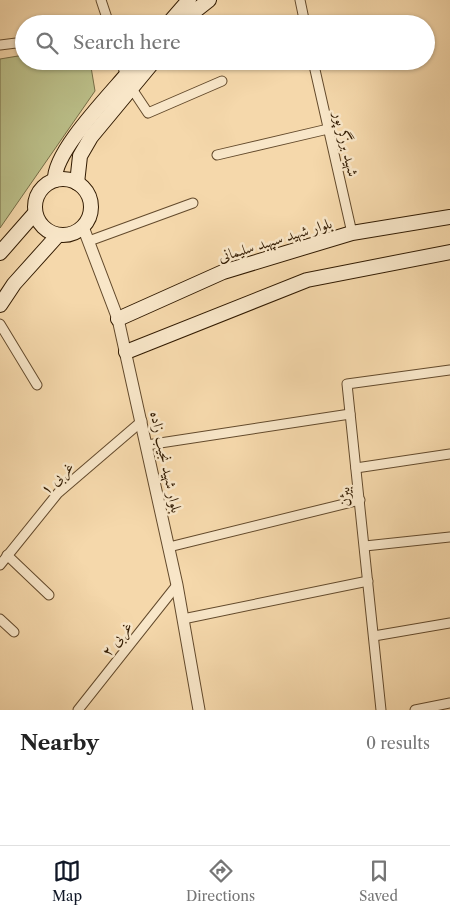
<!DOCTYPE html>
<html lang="en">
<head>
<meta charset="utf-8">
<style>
	body { margin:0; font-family:"Libre Caslon Text",Amiri,serif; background:#f2f2f2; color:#222 }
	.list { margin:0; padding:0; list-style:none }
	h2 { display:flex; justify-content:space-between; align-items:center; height:65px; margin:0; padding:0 20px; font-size:21px }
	h2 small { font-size:16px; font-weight:400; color:#767676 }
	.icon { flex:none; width:28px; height:28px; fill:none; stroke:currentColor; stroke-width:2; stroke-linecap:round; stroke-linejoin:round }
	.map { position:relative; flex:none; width:450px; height:710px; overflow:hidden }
	.search { position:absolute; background:#fff; box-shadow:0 1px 4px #0004; left:15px; right:15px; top:15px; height:55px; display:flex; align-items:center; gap:12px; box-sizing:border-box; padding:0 18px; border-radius:28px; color:#767676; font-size:19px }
	.sheet { height:135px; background:#fff }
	nav { display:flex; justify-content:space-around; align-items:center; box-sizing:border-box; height:70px; border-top:1px solid #e0e0e0; background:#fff; font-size:14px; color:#767676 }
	nav a { display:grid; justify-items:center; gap:2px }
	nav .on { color:#111827 }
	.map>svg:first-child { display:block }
	.green { fill:#bbbf89; stroke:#766d46 }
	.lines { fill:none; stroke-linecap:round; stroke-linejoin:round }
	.minor-casing { stroke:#634a2c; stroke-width:11 }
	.tertiary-casing { stroke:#634a2c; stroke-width:13 }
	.secondary-casing { stroke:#321b02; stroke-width:16 }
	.minor { stroke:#f8e6c8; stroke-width:9 }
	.tertiary { stroke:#f8e6c8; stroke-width:11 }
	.secondary { stroke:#f8e6c8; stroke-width:14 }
	.labels { text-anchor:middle; stroke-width:5; stroke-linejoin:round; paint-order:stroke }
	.street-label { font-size:15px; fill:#321b02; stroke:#f8e6c8 }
</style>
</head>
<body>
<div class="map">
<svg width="450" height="710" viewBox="0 0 450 710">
	<rect width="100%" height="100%" fill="#f5d8ab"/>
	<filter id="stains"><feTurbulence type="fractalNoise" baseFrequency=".004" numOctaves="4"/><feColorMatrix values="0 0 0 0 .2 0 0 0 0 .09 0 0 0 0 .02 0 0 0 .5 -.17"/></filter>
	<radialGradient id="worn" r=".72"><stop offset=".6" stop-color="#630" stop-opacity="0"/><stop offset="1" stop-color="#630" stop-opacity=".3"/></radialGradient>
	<path class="green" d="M 24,55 L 24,61 L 90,61 L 95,91 L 0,228 L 0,59 Z"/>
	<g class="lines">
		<g class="minor-casing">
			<g id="minor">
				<path d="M 101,0 L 109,24"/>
				<path d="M 300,0 L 305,24"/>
				<path d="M 0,45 L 24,42"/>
				<path d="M 121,61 L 126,77"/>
				<path d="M 313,61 L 352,233"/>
				<path d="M 132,89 L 148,113 L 222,81"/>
				<path d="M 217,155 L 328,129"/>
				<path d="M 89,241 L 193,203"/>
				<path d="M 0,324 L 37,385"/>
				<path d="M 147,445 L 350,414"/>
				<path d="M 356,468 L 450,454"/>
				<path d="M 365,546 L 450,537"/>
				<path d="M 169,547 L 360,500"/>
				<path d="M 7,555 L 49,595"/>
				<path d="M 0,565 L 58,493 L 142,421"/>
				<path d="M 0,619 L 14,632"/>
				<path d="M 183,619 L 368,581"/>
				<path d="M 374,636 L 450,623"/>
				<path d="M 78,710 L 177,585"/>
				<path d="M 381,710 L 347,384 L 450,370"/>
				<path d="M 415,710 L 450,703"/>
			</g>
		</g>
		<g class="tertiary-casing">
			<path id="tertiary" d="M 83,227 L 118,319 L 177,585 L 199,710"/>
		</g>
		<g class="secondary-casing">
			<g id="secondary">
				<path d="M 168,24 L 189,0"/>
				<path d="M 183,24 L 190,15 L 209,0"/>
				<circle cx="63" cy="207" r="28"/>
				<path d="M 55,180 C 53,150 118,87 138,61"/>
				<path d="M 77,183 L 80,156 L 91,137 L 154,61"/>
				<path d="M 0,253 L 35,213"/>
				<path d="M 0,305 L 14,284 L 58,235"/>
				<path d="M 118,319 L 223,272 L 352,233 L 450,217"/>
				<path d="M 126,352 L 307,280 L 450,252"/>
			</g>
		</g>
		<use href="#minor" class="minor"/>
		<use href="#tertiary" class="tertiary"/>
		<use href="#secondary" class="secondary"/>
	</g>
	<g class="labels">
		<g class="street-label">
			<text transform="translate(346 144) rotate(77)" y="5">شهید برزگر پور</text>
			<text transform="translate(275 240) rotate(-17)" y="5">بلوار شهید سپهبد سلیمانی</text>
			<text transform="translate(166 462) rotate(78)" y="5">بلوار شهید نجیب زاده</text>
			<text transform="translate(57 478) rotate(-44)" y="5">غربی ۱</text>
			<text transform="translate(345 497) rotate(-96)" y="5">بیژن</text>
			<text transform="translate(117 639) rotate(-52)" y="5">غربی ۲</text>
		</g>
	</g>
	<rect width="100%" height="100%" filter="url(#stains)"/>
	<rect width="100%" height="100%" fill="url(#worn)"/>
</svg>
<div class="search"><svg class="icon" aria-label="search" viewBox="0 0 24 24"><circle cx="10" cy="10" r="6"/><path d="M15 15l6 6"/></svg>Search here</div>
</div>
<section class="sheet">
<h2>Nearby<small>0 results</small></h2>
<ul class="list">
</ul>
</section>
<nav>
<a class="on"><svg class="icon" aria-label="map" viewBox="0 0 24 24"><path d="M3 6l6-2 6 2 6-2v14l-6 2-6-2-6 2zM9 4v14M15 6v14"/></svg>Map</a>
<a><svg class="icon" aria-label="directions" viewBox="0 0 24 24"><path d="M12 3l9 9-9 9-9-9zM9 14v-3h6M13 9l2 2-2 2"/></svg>Directions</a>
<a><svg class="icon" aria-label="saved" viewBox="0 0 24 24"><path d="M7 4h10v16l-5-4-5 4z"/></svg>Saved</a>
</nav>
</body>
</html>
